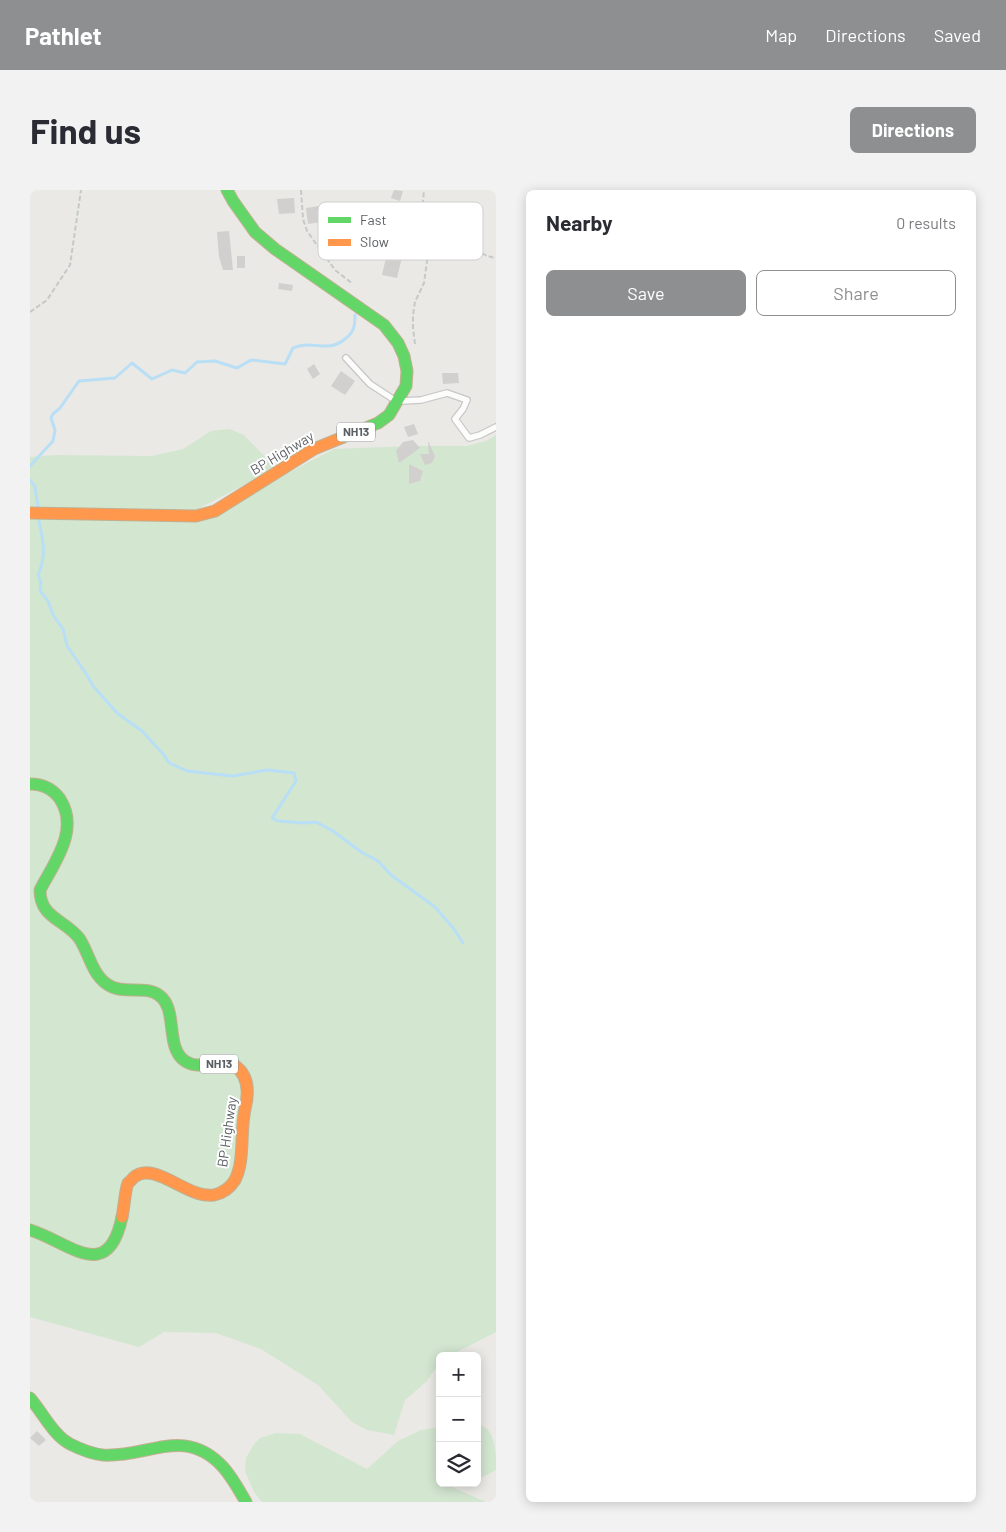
<!DOCTYPE html>
<html lang="en">
<head>
<meta charset="utf-8">
<style>
	body { margin:0; font-family:Barlow,sans-serif; background:#f2f2f3; color:#2b2b33 }
	.controls { position:absolute; right:15px; bottom:15px; display:grid; overflow:hidden; border-radius:8px; box-shadow:0 2px 12px #0003 }
	.controls button { width:45px; height:45px; display:grid; place-items:center; padding:0; border:0; border-bottom:1px solid #e1e1e2; background:#fff; color:#2b2b33; font:25px sans-serif }
	.list { margin:0; padding:0; list-style:none }
	h2 { display:flex; justify-content:space-between; align-items:center; height:65px; margin:0; padding:0 20px; font-size:21px }
	h2 small { font-size:16px; font-weight:400; color:#7c7c81 }
	.actions { display:flex; gap:10px; padding:15px 20px }
	.actions a { flex:1; padding:11px 0; border:1px solid #8d8f90; border-radius:8px; text-align:center; font-size:18px; color:#8d8f90 }
	.actions .main { background:#8d8f90; color:#fff }
	.icon { flex:none; width:28px; height:28px; fill:none; stroke:currentColor; stroke-width:2; stroke-linecap:round; stroke-linejoin:round }
	.map { position:relative; flex:none; width:466px; height:1312px; overflow:hidden; border-radius:8px }
	header { display:flex; align-items:center; gap:30px; box-sizing:border-box; height:70px; padding:0 25px; background:#8d8f90; color:#fff }
	header strong { font-size:24px }
	nav { display:flex; gap:28px; margin-inline-start:auto; font-size:18px }
	.intro { display:flex; align-items:center; justify-content:space-between; box-sizing:border-box; height:120px; padding:0 30px }
	h1 { margin:0; font-size:35px }
	.button { padding:12px 22px; border-radius:8px; background:#8d8f90; color:#fff; font-size:18px; font-weight:700 }
	main { display:flex; gap:30px; padding:0 30px }
	aside { flex:1; background:#fff; border-radius:8px; box-shadow:0 2px 12px #0003 }
	.map>svg:first-child { display:block }
	.green { fill:#d3e6d0 }
	.lines { fill:none; stroke-linecap:round; stroke-linejoin:round }
	.stream { stroke:#b8dff6; stroke-width:3 }
	.building { fill:#d1d0ce }
	.lane-casing { stroke:#c7c7c7; stroke-width:8 }
	.fast-casing { stroke:#c1b092; stroke-width:13 }
	.slow-casing { stroke:#c1b092; stroke-width:13 }
	.path { stroke:#c5cac7; stroke-width:2; stroke-dasharray:5 2.5; stroke-linecap:butt }
	.lane { stroke:#fcfcfb; stroke-width:5.5 }
	.fast { stroke:#63d668; stroke-width:11 }
	.slow { stroke:#ff974d; stroke-width:11 }
	.labels { text-anchor:middle; stroke-width:4; stroke-linejoin:round; paint-order:stroke }
	.shield { fill:#fff; stroke:#8c8f92; stroke-width:1 }
	.shield-label { font-size:12px; font-weight:bold; fill:#5b5f63 }
	.street-label { font-size:14px; fill:#5b5f63; stroke:#fff }
	.key { fill:#fff; stroke:#cecfd0; stroke-width:1 }
	.key-label { font-size:14px; fill:#5b5f63 }
</style>
</head>
<body>
<header>
<strong>Pathlet</strong>
<nav><a>Map</a><a>Directions</a><a>Saved</a></nav>
</header>
<div class="intro"><h1>Find us</h1><a class="button">Directions</a></div>
<main>
<div class="map">
<svg width="466" height="1312" viewBox="0 0 466 1312">
	<rect width="100%" height="100%" fill="#eae9e5"/>
	<g class="green">
		<path d="M 199,239 L 214,245 L 246,278 L 164,321 L 0,320 L 0,267 L 25,265 L 122,266 L 153,259 L 181,241 Z"/>
		<path d="M 466,245 L 466,1142 L 419,1166 L 410,1166 L 410,1172 L 396,1192 L 375,1210 L 364,1245 L 337,1240 L 322,1232 L 288,1195 L 231,1159 L 186,1143 L 134,1142 L 109,1157 L 0,1127 L 0,328 L 168,330 L 304,259 L 380,256 L 437,256 L 456,251 Z"/>
		<path d="M 447,1235 C 466,1236 466,1264 466,1280 L 447,1290 Z"/>
		<path d="M 410,1237 L 410,1293 L 425,1293 L 424,1298 L 456,1312 L 232,1312 L 224,1302 L 215,1281 L 216,1268 L 224,1254 L 230,1248 L 246,1243 L 270,1244 L 337,1279 L 368,1251 L 391,1240 Z"/>
	</g>
	<g class="lines">
		<g class="stream">
			<path d="M 0,276 L 23,251 L 25,240 L 21,228 L 23,224 L 30,218 L 49,191 L 85,188 L 102,173 L 122,189 L 142,180 L 155,183 L 167,172 L 185,171 L 207,178 L 221,170 L 255,174 L 263,158 C 283,149 297,164 315,149 C 324,142 325,136 325,125"/>
			<path d="M 0,290 L 5,297 L 8,317"/>
			<path d="M 9,331 C 13,351 17,365 8,385 L 11,393 L 10,401 L 18,411 L 23,425 L 33,439 L 37,456 L 57,485 L 63,496 L 87,523 L 112,541 L 134,565 L 139,573 L 157,581 L 184,584 L 203,586 L 237,580 L 264,583 L 266,591 L 242,628 L 248,631 L 274,633 L 286,632 L 303,641 L 331,662 L 348,671 L 361,685 L 405,717 L 424,739 L 433,753"/>
		</g>
	</g>
	<g class="building">
		<path d="M 364,0 L 373,1 L 370,11 L 361,8 Z"/>
		<path d="M 264,8 L 265,23 L 249,24 L 247,9 Z"/>
		<path d="M 289,16 L 292,32 L 278,34 L 276,18 Z"/>
		<path d="M 199,41 L 203,80 L 193,80 L 189,67 L 187,42 Z"/>
		<path d="M 362,42 L 377,46 L 367,88 L 352,85 Z"/>
		<rect x="207" y="66" width="8" height="12"/>
		<path d="M 249,93 L 263,95 L 262,101 L 248,99 Z"/>
		<path d="M 284,174 L 290,184 L 283,189 L 277,179 Z"/>
		<path d="M 311,181 L 325,191 L 315,205 L 301,196 Z"/>
		<path d="M 412,183 L 428,183 L 429,193 L 413,194 Z"/>
		<path d="M 384,234 L 388,244 L 378,247 L 374,237 Z"/>
		<path d="M 383,250 L 390,258 L 369,273 L 366,261 L 373,252 Z"/>
		<path d="M 398,251 L 405,266 L 402,273 L 395,275 L 390,264 L 399,264 Z"/>
		<path d="M 379,274 L 393,281 L 390,291 L 379,294 Z"/>
		<path d="M 7,1241 L 16,1250 L 9,1256 L 0,1248 Z"/>
	</g>
	<g class="lines">
		<g class="lane-casing">
			<g id="lane">
				<path d="M 316,168 L 340,194 L 363,209"/>
				<path d="M 372,211 L 391,210 L 417,203 L 437,210 L 433,219 L 425,229 L 439,248 L 450,245 L 466,237"/>
			</g>
		</g>
		<g class="fast-casing">
			<g id="fast">
				<path d="M 197,0 L 203,11 L 225,42 L 245,59 L 354,135 L 368,153 L 374,166 L 377,181 L 376,196 L 359,225 L 348,233 L 311,248"/>
				<path d="M 0,594 C 12,594 23,599 30,609 C 50,640 24,673 10,700 C 10,728 34,729 49,748 C 60,764 62,788 82,797 C 97,804 117,795 130,806 C 148,820 135,858 155,871 C 169,881 188,869 204,875"/>
				<path d="M 0,1040 C 39,1052 78,1095 92,1027"/>
				<path d="M 0,1208 C 13,1223 23,1245 40,1254 C 50,1259 62,1264 73,1265 C 118,1268 154,1235 193,1277 C 202,1287 209,1300 216,1312"/>
			</g>
		</g>
		<g class="slow-casing">
			<g id="slow">
				<path d="M 0,323 L 166,326 L 185,321 L 284,259 L 311,248"/>
				<path d="M 92,1027 C 94,1019 95,1000 98,993 C 98,993 103,989 103,988 C 124,969 156,1009 184,1005 C 193,1003 200,998 205,990 C 215,971 210,941 215,919 C 219,903 219,885 204,875"/>
			</g>
		</g>
		<g class="path">
			<path d="M 271,0 L 273,29 L 277,41 L 305,80 L 323,94"/>
			<path d="M 395,51 C 404,50 414,48 423,50 C 438,53 450,66 466,68"/>
			<path d="M 0,122 L 17,110 L 40,75 L 51,0"/>
			<path d="M 385,154 L 383,138 L 383,125 L 385,112 L 394,93 L 398,64 L 391,32 L 394,0"/>
		</g>
		<use href="#lane" class="lane"/>
		<use href="#fast" class="fast"/>
		<use href="#slow" class="slow"/>
	</g>
	<g class="labels">
		<g class="shield">
			<rect x="307" y="232.5" width="38" height="19" rx="4"/>
			<rect x="170" y="864.5" width="38" height="19" rx="4"/>
		</g>
		<g class="shield-label">
			<text x="326" y="246">NH13</text>
			<text x="189" y="878">NH13</text>
		</g>
		<g class="street-label">
			<text transform="translate(252 263) rotate(-31)" y="5">BP Highway</text>
			<text transform="translate(197 942) rotate(-82)" y="5">BP Highway</text>
		</g>
	</g>
	<rect x="288" y="12" width="165" height="58" rx="8" class="key"/>
	<rect x="298" y="27" width="23" height="6" fill="#63d668"/>
	<rect x="298" y="49" width="23" height="7" fill="#ff974d"/>
	<g class="key-label">
		<text x="330" y="35">Fast</text>
		<text x="330" y="57">Slow</text>
	</g>
</svg>
<div class="controls">
<button>+</button>
<button>−</button>
<button><svg class="icon" aria-label="layers" viewBox="0 0 24 24"><path d="M12 4l9 5-9 5-9-5zM3 14l9 5 9-5"/></svg></button>
</div>
</div>
<aside>
<h2>Nearby<small>0 results</small></h2>
<ul class="list">
</ul>
<div class="actions"><a class="main">Save</a><a>Share</a></div>
</aside>
</main>
</body>
</html>
